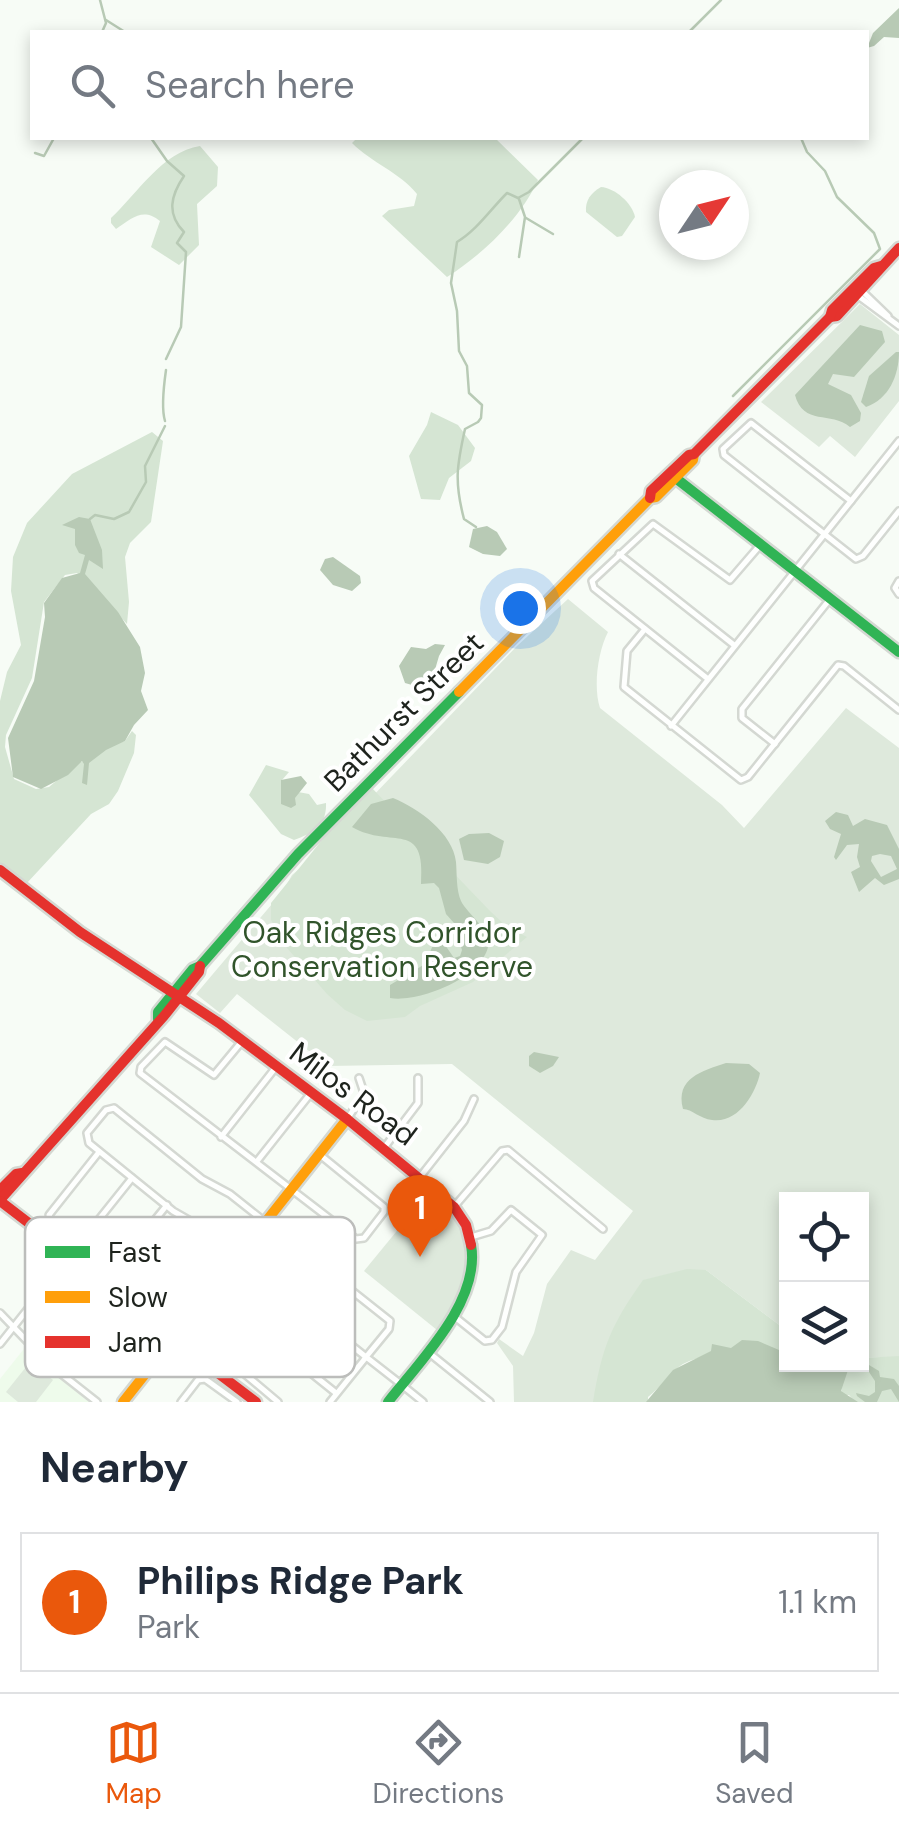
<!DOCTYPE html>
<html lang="en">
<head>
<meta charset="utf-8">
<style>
	body { margin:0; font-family:"DM Sans",sans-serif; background:#f2f2f3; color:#1f2937 }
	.controls { position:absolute; right:30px; bottom:30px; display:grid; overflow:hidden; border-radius:0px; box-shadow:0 5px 15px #0003 }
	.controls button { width:90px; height:90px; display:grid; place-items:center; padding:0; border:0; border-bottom:2px solid #e0e1e3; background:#fff; color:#1f2937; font:50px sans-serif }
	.compass { position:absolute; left:659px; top:170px; width:90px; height:90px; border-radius:50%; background:#fff; box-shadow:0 5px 15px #0003; rotate:55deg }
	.you { position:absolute; left:520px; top:608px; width:35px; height:35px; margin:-25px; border:8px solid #fff; border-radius:50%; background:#1a73e8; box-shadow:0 0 0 15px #1a73e833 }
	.badge { display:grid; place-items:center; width:65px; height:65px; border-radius:50%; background:#ea580c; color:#fff; font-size:32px; font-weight:700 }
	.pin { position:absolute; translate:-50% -82px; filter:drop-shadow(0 2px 5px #0008) }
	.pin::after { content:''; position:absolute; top:52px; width:35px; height:30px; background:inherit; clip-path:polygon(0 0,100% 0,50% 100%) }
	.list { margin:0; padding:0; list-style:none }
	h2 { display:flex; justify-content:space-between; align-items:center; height:130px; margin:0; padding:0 40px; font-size:42px }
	h2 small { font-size:32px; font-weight:400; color:#747a83 }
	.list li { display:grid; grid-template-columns:65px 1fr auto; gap:30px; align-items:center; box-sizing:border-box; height:140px; margin:0 20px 20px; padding:0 20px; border:2px solid #e0e1e3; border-radius:0px }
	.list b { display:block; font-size:38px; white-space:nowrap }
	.list p { margin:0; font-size:32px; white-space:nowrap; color:#747a83 }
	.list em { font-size:32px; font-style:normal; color:#747a83 }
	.icon { flex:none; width:55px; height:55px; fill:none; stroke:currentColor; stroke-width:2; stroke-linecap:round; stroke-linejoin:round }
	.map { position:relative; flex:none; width:899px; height:1402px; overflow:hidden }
	.search { position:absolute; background:#fff; box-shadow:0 5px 15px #0003; left:30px; right:30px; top:30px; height:110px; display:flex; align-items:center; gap:25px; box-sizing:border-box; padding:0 35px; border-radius:0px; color:#747a83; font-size:38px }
	.sheet { height:290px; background:#fff }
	nav { display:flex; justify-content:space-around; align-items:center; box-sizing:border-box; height:140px; border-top:2px solid #e0e1e3; background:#fff; font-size:28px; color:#747a83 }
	nav a { display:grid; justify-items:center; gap:5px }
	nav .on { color:#ea580c }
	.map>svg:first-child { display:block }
	.built { fill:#eefbeb }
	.green { fill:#dee9dc }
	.forest { fill:#d5e5d3 }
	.water { fill:#b8cab5; fill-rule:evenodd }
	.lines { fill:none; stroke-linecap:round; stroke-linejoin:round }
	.stream { stroke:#b8cab5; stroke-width:2.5 }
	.street-casing { stroke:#d4d8d2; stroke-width:10 }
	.fast-casing { stroke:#d4d8d2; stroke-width:15 }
	.slow-casing { stroke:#d4d8d2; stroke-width:15 }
	.jam-casing { stroke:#d4d8d2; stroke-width:15 }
	.street { stroke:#fefffe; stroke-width:5 }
	.fast { stroke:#30b455; stroke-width:10 }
	.slow { stroke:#ff9f0a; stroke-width:10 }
	.jam { stroke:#e5322d; stroke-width:10 }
	.labels { text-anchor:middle; stroke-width:8; stroke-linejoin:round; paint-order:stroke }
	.street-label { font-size:30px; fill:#1e231d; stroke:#fff }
	.park-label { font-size:30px; fill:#31542b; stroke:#fff }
	.key { fill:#fff; stroke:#bcbdbb; stroke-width:2.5 }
	.key-label { font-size:28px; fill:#1e231d }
</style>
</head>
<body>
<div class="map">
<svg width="899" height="1402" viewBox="0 0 899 1402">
	<rect width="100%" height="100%" fill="#f7fcf6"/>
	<path class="built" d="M 27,1345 L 44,1366 L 89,1402 L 0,1402 L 0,1379 Z"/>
	<g class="green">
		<path d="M 860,304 L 899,335 L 899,401 L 855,457 L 830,436 L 819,447 L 761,402 Z"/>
		<path d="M 568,599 L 608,632 C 598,651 593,687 600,708 L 722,805 L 744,828 L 846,708 L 899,748 L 899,1363 L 886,1357 L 862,1358 L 862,1200 L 786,1200 L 786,1326 L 782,1327 L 706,1270 L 599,1402 L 514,1402 L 513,1366 L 497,1343 L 499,1339 L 523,1356 L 534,1333 L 547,1284 L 571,1250 L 595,1260 L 633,1211 L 452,1064 L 328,1066 L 237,994 L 220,1013 L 196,994 L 283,891 L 292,875 L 318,853 L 517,646 Z"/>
		<path d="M 428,1193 C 438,1201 448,1209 456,1220 C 478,1254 459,1302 437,1330 L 364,1271 Z"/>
		<path d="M 30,1362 L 53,1380 L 36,1402 L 18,1402 L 6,1392 Z"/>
	</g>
	<g class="forest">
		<path d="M 357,138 L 495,138 L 538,180 C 521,218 482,255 447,277 L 382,216 L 389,210 L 414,206 L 417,194 C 399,172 372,163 352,143 Z"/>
		<path d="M 200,146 L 218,167 L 217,186 L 197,204 L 199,245 L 179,265 L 151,247 L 160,221 C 143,207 132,218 116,229 L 111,223 L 111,218 C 138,193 162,152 200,146 Z"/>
		<path d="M 601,187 C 615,188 632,203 635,217 L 622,236 L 617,237 L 586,212 C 585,200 591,193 601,187 Z"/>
		<path d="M 431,412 L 458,425 L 475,448 L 471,461 L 449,478 L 440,500 L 421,499 L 409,456 L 427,425 Z"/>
		<path d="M 152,432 L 163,441 L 151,522 L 130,543 L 125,557 L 129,602 L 127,624 L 88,581 L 77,573 L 65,575 L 44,602 L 32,678 L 6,735 L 5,747 L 14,779 L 36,789 L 49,787 L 79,762 L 92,760 L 103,748 L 125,741 L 132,731 L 136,735 L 134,753 L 118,791 L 109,804 L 91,814 L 26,884 L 0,864 L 0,701 L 7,672 L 21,645 L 11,591 L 13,557 L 27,523 L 72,474 Z"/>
		<path d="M 266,765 L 289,772 L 282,780 L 298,792 L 309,794 L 317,805 L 326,803 C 327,825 313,833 294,840 L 281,834 L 249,795 Z"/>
		<path d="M 372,788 L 490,911 L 507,927 L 527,937 L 473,982 L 420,1006 L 405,1017 L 367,1021 L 345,1010 L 327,994 L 287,948 L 271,920 L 271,903 L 326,835 Z"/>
		<path d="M 687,1269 L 706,1270 L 782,1327 L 786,1326 L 786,1355 C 755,1355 713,1349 683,1364 C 671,1371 660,1388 648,1397 L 648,1402 L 593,1402 C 602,1347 611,1325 643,1280 Z"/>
		<path d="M 899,1356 L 899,1402 L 855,1402 L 849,1395 L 841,1395 L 843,1365 L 862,1364 L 862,1358 Z"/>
	</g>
	<g class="water">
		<path d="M 899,8 L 899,38 L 884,37 L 874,46 L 867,48 L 873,33 Z"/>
		<path d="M 860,325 L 882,331 L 885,342 L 854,377 L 833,374 L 828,384 L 851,395 L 861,413 L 860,421 L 850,427 C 831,411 803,426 795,395 Z"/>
		<path d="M 896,352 L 899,352 C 899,375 889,399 866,407 L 861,402 L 869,376 Z"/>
		<path d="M 79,517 L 90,519 L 102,550 L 103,569 L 89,560 L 85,574 L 118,612 L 140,647 L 145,673 L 141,691 L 148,710 L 134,725 L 125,741 L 106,750 L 89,763 L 87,785 L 82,783 L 84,764 L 82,761 L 68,775 L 41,789 L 13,777 L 8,738 L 34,681 L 45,617 L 44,603 L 62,578 L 80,573 L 85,555 L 79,553 L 75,545 L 75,529 L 62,525 Z"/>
		<path d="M 487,526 L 497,532 L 507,549 L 500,556 L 483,554 L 469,547 L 473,529 Z"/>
		<path d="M 333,557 L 360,576 L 361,583 L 352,591 L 333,585 L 320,570 L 325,559 Z"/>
		<path d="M 435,644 L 445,645 L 439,656 L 434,673 L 412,685 L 405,683 L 399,666 L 411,647 L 426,649 Z"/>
		<path d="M 301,776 L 307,783 L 295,798 L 296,805 L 291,808 L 281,804 L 281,780 Z"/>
		<path d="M 393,798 C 418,808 453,833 456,862 C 457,874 456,890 461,901 C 467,914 492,930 488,947 C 481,978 419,1003 390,998 L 390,985 L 425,964 L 433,945 L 443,942 L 454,958 L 460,956 L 462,950 L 454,923 L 446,914 L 439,888 L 434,883 L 421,884 C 426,818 392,850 352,827 L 371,804 Z"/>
		<path d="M 836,812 L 848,815 L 853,826 L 865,819 L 887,825 L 899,849 L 899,879 L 884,885 L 875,878 L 859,892 L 851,872 L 860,867 L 857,857 L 859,844 L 847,845 L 836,860 L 834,857 L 841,834 L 830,829 L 825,821 ZM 880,854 L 891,856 L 897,869 L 881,877 L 871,861 L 872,856 Z"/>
		<path d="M 489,833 L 504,841 L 500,857 L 488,864 L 464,860 L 459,839 L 469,834 Z"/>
		<path d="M 534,1052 L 559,1057 L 553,1066 L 540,1073 L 529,1066 L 529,1056 Z"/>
		<path d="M 726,1063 L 749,1064 L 760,1073 C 756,1093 738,1124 712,1120 C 700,1119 692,1109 683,1109 C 675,1078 702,1071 726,1063 Z"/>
		<path d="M 742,1340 L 758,1341 L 786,1353 L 786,1364 L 846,1365 L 848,1370 L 841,1391 L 858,1402 L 646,1402 L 673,1370 L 711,1351 L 712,1344 L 731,1348 Z"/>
		<path d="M 869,1365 L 879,1371 L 880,1377 L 894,1379 L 899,1386 L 899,1402 L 891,1389 L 882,1391 L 877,1402 L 865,1402 L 857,1396 L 856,1393 L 869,1396 L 875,1392 L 875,1381 L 867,1369 Z"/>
	</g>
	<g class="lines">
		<g class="stream">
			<path d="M 100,0 L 106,23 L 102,32"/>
			<path d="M 106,20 L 125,32"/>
			<path d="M 184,32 L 187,32"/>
			<path d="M 689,32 L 721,0"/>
			<path d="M 151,138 L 167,161 L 184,176 C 171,195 166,214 184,232 L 177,243 L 186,252 L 181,327 L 166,359"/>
			<path d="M 35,153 L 44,156 L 54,138"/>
			<path d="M 526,218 L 553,234"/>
			<path d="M 519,257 L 525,217 L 519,199"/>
			<path d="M 733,396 L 880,249 L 874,233 L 837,197 L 825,171 L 807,152 L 801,138"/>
			<path d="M 165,421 C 161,408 164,384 166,370"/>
			<path d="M 90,519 L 95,515 L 114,519 L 129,512 L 146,482 L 145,466 L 165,426"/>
			<path d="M 476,527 L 464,519 C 454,481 457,465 465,429 L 478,422 L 481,418 L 482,405 L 469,393 L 467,366 L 459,351 L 457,311 L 451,283 L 457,242 C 477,230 490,210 507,193 L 518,198 L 529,192 L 583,138"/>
		</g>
		<g class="street-casing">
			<g id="street">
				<path d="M 860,289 L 888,316"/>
				<path d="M 857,295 L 899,326"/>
				<path d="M 851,501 L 751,423 L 723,449 L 724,455 L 856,559 L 863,556 L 899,511"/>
				<path d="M 619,554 L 734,645"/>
				<path d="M 899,581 L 895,588 L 899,594"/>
				<path d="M 645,629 L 627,651 L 624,687 L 741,780 L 748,777 L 838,665 L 844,666 L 899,710"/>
				<path d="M 708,679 L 594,588 L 592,581 L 653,524 L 730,580 L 761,544"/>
				<path d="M 671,726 L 899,441"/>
				<path d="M 775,744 L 742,718 L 742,709 L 830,599"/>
				<path d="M 243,1040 L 214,1075 L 165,1042 L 141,1067 L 140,1073 L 356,1239 L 364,1238 L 384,1212 L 384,1207 L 319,1154"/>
				<path d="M 348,1118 L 364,1093 L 359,1078"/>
				<path d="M 221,1137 L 276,1067"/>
				<path d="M 384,1148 L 418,1103 L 418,1078"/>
				<path d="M 99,1152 L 49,1215 L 52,1223 L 75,1241 L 84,1238 L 132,1178"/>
				<path d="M 258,1160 L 311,1093"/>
				<path d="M 420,1177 L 464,1121 L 474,1099"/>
				<path d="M 167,1205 L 117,1267 L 118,1275 L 142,1294 L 152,1291 L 202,1228"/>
				<path d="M 454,1207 L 502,1151 L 508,1150 L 603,1229"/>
				<path d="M 274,1284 L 221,1354 L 278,1402"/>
				<path d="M 0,1313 L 50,1365 L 97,1402"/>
				<path d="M 455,1317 L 485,1341 L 492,1340 L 502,1327 L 516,1272 L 542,1235 L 511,1210 L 491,1231 L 471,1237"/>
				<path d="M 245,1320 L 336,1393"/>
				<path d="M 0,1344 L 58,1271 L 63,1268 L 71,1270 L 123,1312 L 126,1322 L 108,1346 L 98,1348 L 37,1299"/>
				<path d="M 428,1352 L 490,1402"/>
				<path d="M 181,1402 L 198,1380 L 205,1379 L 237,1402"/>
				<path d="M 330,1402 L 363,1361 L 366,1357 L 389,1329 L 390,1321 L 230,1194 L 202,1179 L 114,1108 L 106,1110 L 87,1133 L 89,1143 L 173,1211 L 208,1231 L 366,1357 L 370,1360 L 402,1385 L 423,1402"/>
			</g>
		</g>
		<g class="fast-casing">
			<g id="fast">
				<path d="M 673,476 L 899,652"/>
				<path d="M 158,1019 L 158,1012 L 193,969 L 200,966 L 298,854 L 459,692"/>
				<path d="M 388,1402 C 420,1361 481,1301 471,1245"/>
			</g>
		</g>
		<g class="slow-casing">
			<g id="slow">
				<path d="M 459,692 L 650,498 L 656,497 L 693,460 L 694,454"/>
				<path d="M 123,1402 L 347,1119"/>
			</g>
		</g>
		<g class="jam-casing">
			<g id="jam">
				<path d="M 830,317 L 837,316 L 899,248"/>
				<path d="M 650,498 L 651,491 L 689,455 L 694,454 L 830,317 L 832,310 L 874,268 L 881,266"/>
				<path d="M 0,870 L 80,932 L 219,1023 L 347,1119 L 454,1207 L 466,1225 L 471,1245"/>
				<path d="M 0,1190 L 16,1174 L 22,1173"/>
				<path d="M 0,1200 L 164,1016 L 199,972 L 200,966"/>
				<path d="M 0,1201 L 150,1316 L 156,1317 L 199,1351 L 201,1359"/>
				<path d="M 150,1316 L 152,1323 L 256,1402"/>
			</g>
		</g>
		<use href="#street" class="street"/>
		<use href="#fast" class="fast"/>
		<use href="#slow" class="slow"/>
		<use href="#jam" class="jam"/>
	</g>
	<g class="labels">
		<g class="street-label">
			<text transform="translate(404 712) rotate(-45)" y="10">Bathurst Street</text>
			<text transform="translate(353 1094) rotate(37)" y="10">Milos Road</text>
		</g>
		<g class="park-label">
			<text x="382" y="943">Oak Ridges Corridor<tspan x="382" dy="34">Conservation Reserve</tspan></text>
		</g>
	</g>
	<rect x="25" y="1217" width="330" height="160" rx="15" class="key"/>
	<rect x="45" y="1246" width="45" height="12" fill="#30b455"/>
	<rect x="45" y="1291" width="45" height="12" fill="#ff9f0a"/>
	<rect x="45" y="1336" width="45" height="12" fill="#e5322d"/>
	<g class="key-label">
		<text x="108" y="1262">Fast</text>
		<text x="108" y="1307">Slow</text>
		<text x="108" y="1352">Jam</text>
	</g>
</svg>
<div class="controls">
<button><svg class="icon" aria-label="locate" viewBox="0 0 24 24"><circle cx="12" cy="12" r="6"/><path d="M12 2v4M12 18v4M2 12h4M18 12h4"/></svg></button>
<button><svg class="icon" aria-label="layers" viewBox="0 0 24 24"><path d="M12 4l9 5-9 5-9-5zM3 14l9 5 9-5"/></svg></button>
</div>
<svg class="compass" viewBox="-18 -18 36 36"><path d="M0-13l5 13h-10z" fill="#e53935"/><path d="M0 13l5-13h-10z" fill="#747a83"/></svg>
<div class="you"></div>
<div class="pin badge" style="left:420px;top:1257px">1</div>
<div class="search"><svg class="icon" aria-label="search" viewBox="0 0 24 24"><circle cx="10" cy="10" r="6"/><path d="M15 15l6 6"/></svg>Search here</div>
</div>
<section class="sheet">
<h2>Nearby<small></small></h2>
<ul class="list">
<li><span class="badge">1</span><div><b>Philips Ridge Park</b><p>Park</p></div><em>1.1 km</em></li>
</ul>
</section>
<nav>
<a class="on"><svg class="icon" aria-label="map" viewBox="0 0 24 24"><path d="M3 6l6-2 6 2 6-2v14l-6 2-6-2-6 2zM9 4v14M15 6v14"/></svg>Map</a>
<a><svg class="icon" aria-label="directions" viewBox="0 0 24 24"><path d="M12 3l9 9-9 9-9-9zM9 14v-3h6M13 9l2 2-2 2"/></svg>Directions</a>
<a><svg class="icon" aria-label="saved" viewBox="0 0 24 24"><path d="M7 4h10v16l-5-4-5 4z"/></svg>Saved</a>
</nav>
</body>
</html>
